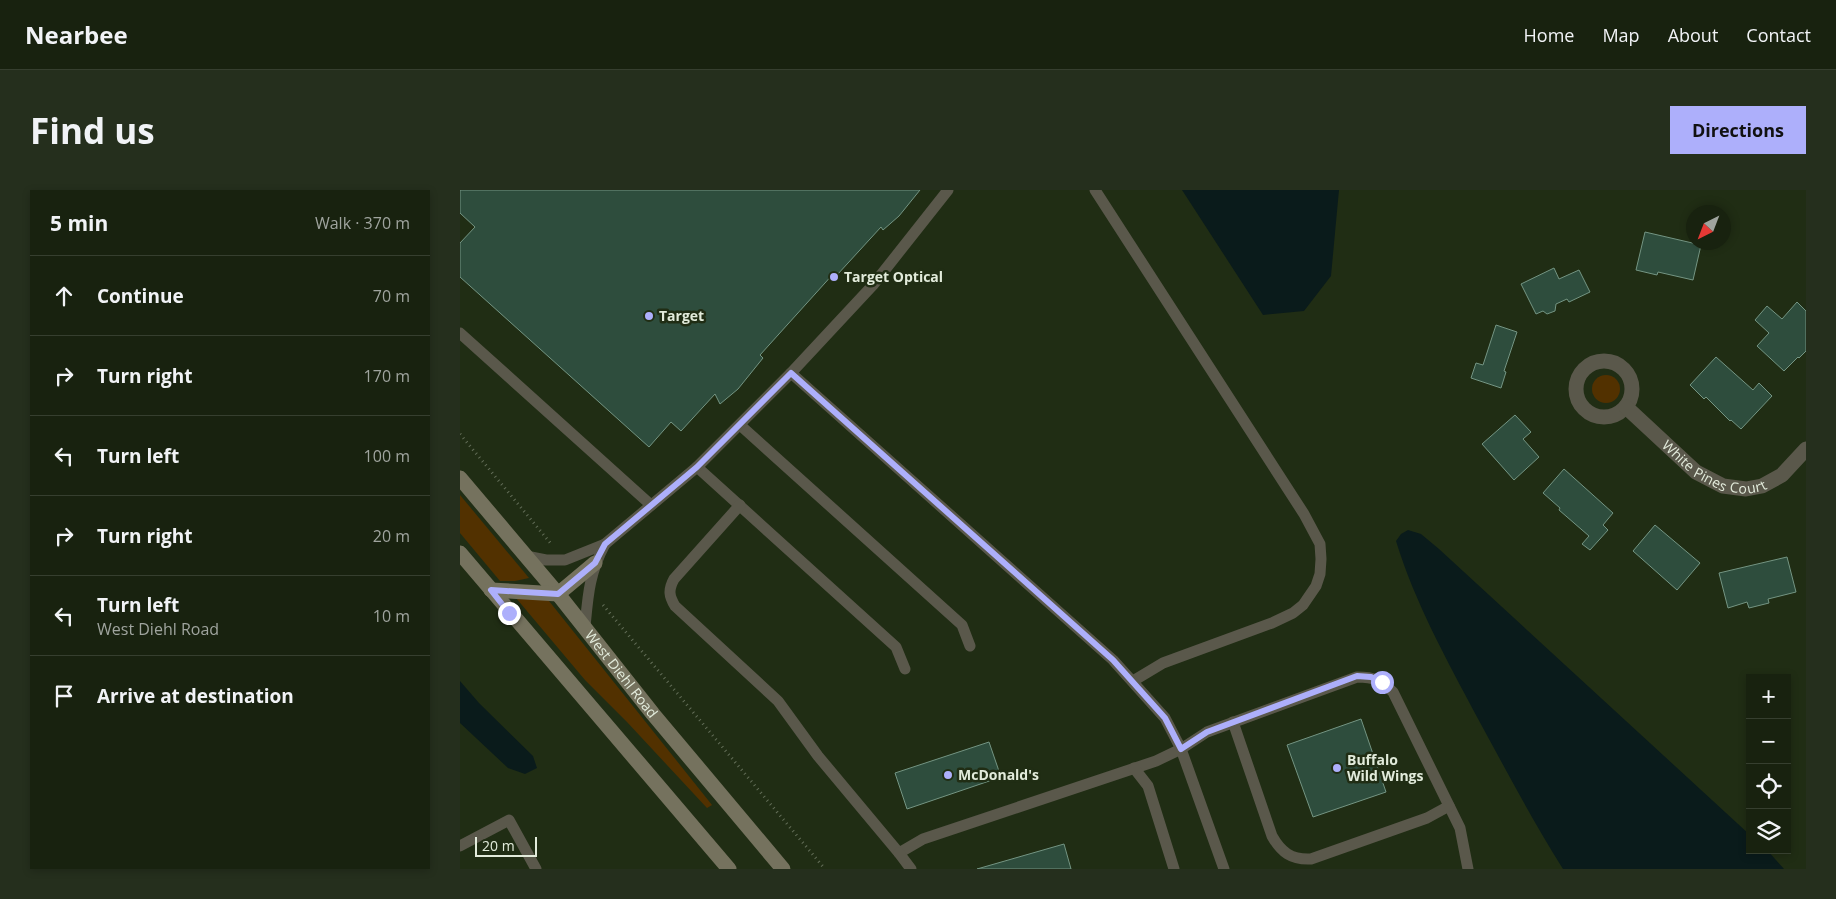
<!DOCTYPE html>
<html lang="en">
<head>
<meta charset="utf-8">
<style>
	body { margin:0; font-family:"Open Sans",sans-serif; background:#252f1d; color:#f1f3f6 }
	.controls { position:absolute; right:15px; bottom:15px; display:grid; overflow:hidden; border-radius:0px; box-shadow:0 2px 8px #0003 }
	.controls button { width:45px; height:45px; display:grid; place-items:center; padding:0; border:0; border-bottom:1px solid #363f2f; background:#18220f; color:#f1f3f6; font:25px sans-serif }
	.compass { position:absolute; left:1226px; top:15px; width:45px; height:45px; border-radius:50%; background:#18220f; box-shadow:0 2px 8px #0003; rotate:222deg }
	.scale { position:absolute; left:15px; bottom:12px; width:62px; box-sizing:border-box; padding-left:5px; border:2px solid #e2ebdb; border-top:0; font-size:14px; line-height:18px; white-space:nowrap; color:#e2ebdb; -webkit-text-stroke:4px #202d14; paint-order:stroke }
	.stop { position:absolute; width:15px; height:15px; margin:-11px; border:4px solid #adaffb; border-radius:50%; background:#fff }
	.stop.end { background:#adaffb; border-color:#fff; box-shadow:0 1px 5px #0008 }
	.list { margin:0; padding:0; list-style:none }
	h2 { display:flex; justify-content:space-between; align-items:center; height:65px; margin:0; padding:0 20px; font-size:21px }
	h2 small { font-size:16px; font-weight:400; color:#9fa49e }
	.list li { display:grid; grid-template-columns:32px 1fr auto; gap:15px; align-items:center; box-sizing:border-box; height:80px; padding:0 20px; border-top:1px solid #363f2f }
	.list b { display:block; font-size:19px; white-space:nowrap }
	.list p { margin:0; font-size:16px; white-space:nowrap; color:#9fa49e }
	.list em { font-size:16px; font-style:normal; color:#9fa49e }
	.icon { flex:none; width:28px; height:28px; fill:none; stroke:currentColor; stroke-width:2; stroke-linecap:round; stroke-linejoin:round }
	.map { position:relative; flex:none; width:1346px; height:679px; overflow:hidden; border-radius:0px }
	header { display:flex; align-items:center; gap:30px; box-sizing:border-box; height:70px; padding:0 25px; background:#18220f; border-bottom:1px solid #363f2f }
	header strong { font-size:24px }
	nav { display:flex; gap:28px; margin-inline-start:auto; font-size:18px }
	.intro { display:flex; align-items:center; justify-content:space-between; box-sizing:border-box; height:120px; padding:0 30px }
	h1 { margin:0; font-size:35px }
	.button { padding:12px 22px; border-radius:0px; background:#adaffb; color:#111; font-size:18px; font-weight:700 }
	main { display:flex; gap:30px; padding:0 30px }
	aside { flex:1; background:#18220f; border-radius:0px; box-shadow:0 2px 8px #0003 }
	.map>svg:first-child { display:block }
	.green { fill:#523100 }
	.water { fill:#0a1b1b }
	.building { fill:#2e4d3d; stroke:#749583 }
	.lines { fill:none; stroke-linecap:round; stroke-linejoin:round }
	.path { stroke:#636e58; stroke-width:3; stroke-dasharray:1 4; stroke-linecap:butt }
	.lane { stroke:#5a584b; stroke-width:11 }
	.street { stroke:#5a584b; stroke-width:15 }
	.secondary { stroke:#75725e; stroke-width:15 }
	.route { stroke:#adaffb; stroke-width:6 }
	.poi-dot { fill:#adaffb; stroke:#202d14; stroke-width:2 }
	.labels { text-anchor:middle; stroke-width:5; stroke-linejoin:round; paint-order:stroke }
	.poi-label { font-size:14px; font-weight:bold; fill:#e2ebdb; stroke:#202d14; text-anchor:start }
	.street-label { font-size:14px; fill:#e2ebdb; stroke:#202d14 }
</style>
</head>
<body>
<header>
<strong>Nearbee</strong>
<nav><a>Home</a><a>Map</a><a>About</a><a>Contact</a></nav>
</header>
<div class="intro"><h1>Find us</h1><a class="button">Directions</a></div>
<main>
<aside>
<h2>5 min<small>Walk · 370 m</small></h2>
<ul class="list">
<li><svg class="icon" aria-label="ahead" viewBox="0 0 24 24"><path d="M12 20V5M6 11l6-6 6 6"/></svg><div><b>Continue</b></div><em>70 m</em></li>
<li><svg class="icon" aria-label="right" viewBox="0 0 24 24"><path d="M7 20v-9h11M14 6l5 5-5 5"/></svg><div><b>Turn right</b></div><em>170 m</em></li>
<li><svg class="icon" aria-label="left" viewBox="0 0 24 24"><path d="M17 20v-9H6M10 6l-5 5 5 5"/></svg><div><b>Turn left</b></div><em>100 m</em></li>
<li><svg class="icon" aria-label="right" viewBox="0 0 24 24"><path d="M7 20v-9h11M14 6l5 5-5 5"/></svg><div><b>Turn right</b></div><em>20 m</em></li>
<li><svg class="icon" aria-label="left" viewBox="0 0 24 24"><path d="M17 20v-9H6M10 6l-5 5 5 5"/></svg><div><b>Turn left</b><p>West Diehl Road</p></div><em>10 m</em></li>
<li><svg class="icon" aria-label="arrive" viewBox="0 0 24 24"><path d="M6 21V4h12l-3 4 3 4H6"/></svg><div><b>Arrive at destination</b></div></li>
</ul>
</aside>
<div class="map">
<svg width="1346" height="679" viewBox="0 0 1346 679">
	<rect width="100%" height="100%" fill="#202d14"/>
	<g class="green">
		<circle cx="1146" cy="199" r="14"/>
		<path d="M 0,305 L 69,388 L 55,391 L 40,391 L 0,343 Z"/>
		<path d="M 85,406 L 252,615 L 247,618 L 167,532 L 125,490 L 56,408 Z"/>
	</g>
	<g class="water">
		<path d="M 722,0 L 879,0 L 871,86 L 844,121 L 803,125 Z"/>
		<path d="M 948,340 L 961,344 L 979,359 L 1290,645 L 1290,660 L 1307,660 L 1324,679 L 1103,679 C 1072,630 1045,578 1017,527 C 987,470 955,413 936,351 L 941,344 Z"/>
		<path d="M 0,491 L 19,513 L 73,566 L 77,578 L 65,584 L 48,578 L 0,533 Z"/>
	</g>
	<g class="building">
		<path d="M 0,0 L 460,0 L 439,26 L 423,40 L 421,37 L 377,85 L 374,83 L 300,165 L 303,168 L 278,199 L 260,214 L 255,204 L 221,241 L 211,232 L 189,257 L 0,87 L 0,53 L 15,37 L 0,23 Z"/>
		<path d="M 1185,42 L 1241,55 L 1233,90 L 1198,82 L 1197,85 L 1176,80 Z"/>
		<path d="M 1094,78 L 1099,89 L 1119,80 L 1130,102 L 1109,112 L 1107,109 L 1096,114 L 1095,121 L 1087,124 L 1083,121 L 1076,124 L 1061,94 Z"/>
		<path d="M 1337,112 L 1346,121 L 1346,161 L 1339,168 L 1338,167 L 1324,181 L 1297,156 L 1309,143 L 1295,130 L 1307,116 L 1322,129 Z"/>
		<path d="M 1036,135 L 1057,142 L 1044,181 L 1046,182 L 1041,198 L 1011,188 L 1016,173 L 1023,175 Z"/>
		<path d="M 1256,167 L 1293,200 L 1299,193 L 1312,206 L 1281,239 L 1271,230 L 1270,231 L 1246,207 L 1244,209 L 1230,195 Z"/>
		<path d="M 1055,225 L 1071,242 L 1063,249 L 1079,267 L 1054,290 L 1022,254 Z"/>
		<path d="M 1104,279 L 1153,323 L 1143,335 L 1148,340 L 1130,360 L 1122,354 L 1129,346 L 1099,320 L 1100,318 L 1083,303 Z"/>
		<path d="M 1195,335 L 1240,373 L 1217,400 L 1173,361 Z"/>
		<path d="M 1327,367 L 1336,402 L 1308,409 L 1309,413 L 1289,418 L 1287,412 L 1268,418 L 1259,383 Z"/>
		<path d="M 901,529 L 926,602 L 853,627 L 827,555 Z"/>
		<path d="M 529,552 L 541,587 L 447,619 L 435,583 Z"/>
		<path d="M 604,654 L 611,679 L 517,679 Z"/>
	</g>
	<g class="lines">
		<g class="path">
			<path d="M 0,244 L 92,355"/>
			<path d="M 143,415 L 365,679"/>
		</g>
		<g class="lane">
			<path d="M 635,0 L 844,324 L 860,354 L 861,369 L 860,384 L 856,396 L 843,415 L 833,423 L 812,433 L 703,473 L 673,491"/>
			<path d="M 0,143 L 191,315"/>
			<path d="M 331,183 L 653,470 L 705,528 L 721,559 L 764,679"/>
			<path d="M 280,235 L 502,435 L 510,456"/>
			<path d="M 237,277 L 436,457 L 445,479"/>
			<path d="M 280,315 L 214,389 C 208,400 209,406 215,416 L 318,511 L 358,566 L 439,663 L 463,649 L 696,571 L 721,559 L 747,542 L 897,487 C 915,487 920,490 933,502 L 1000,638 L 1008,679"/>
			<path d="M 66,366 L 86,370 L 105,370 L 145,354 L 237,277 L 331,183 L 413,95 L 488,0"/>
			<path d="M 125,437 C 128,405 129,384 145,354"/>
			<path d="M 773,532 L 812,646 C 821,662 831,670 851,669 L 967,628 L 989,616"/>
			<path d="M 674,578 L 688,596 L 714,679"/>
			<path d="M 0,656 L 49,630 L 76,679"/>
			<path d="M 439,663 L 451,679"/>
		</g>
		<g class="street">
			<circle cx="1144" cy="199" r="28"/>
			<path id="s1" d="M 1166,217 L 1236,282 L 1263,296 L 1286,299 L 1302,296 L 1322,285 L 1346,259"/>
		</g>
		<g class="secondary">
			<path id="s2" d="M 0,288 L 98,404 L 193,524 L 323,679"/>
			<path d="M 0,363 C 89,469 180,573 269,679"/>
			<path d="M 31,400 L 98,404 L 135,373"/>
		</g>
	</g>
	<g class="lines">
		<path class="route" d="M 49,423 L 31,400 L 98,404 L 135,373 L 145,354 L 237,277 L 331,183 L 653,470 L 705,528 L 721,559 L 747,542 L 897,486 L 911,487 L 922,492"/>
	</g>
	<g class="poi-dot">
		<circle cx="374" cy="87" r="5"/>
		<circle cx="189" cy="126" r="5"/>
		<circle cx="877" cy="578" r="5"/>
		<circle cx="488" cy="585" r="5"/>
	</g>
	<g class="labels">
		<g class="poi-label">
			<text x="384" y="92">Target Optical</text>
			<text x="199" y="131">Target</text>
			<text x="887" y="575">Buffalo<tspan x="887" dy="16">Wild Wings</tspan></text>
			<text x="498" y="590">McDonald's</text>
		</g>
		<g class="street-label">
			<text dy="5" stroke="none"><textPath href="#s1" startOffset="111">White Pines Court</textPath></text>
			<text dy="5" stroke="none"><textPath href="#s2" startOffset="254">West Diehl Road</textPath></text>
		</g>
	</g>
</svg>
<div class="controls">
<button>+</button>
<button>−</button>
<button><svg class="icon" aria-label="locate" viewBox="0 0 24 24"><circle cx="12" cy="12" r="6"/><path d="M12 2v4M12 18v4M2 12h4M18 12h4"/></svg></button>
<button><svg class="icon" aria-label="layers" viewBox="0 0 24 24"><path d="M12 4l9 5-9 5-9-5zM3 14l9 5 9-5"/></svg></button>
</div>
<svg class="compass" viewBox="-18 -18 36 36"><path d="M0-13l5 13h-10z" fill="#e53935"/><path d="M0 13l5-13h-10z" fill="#9fa49e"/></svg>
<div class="scale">20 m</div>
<div class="stop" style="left:922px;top:492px"></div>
<div class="stop end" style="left:49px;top:423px"></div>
</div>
</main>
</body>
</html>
